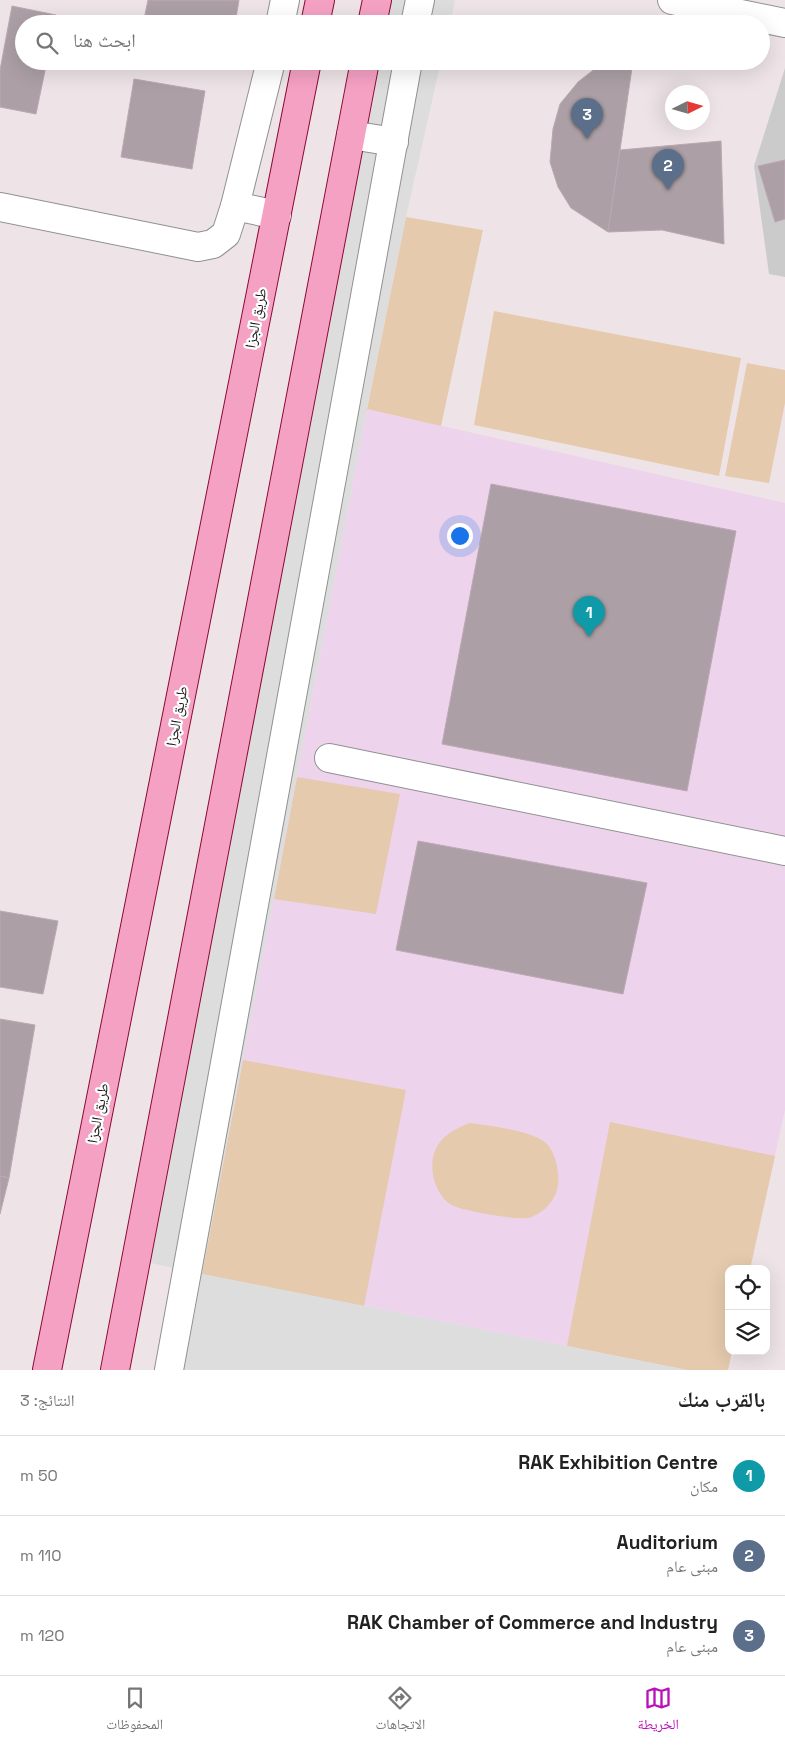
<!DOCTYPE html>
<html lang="ar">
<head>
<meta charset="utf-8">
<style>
	body { margin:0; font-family:"Space Grotesk","Noto Naskh Arabic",sans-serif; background:#f6f6f6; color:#222; direction:rtl }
	.controls { position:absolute; right:15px; bottom:15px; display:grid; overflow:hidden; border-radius:10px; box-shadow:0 5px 20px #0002 }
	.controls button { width:45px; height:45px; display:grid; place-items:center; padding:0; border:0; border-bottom:1px solid #e0e0e0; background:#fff; color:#222; font:25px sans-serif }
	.compass { position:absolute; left:665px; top:85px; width:45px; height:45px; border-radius:50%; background:#fff; box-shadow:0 5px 20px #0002; rotate:85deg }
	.you { position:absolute; left:459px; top:535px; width:18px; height:18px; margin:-12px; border:4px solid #fff; border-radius:50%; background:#1a73e8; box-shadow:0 0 0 8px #1a73e833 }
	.badge { display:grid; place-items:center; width:32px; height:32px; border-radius:50%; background:#bc0eb9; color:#fff; font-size:16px; font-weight:700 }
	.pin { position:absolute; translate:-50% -41px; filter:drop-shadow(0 1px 2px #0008) }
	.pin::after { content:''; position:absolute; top:26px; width:18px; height:15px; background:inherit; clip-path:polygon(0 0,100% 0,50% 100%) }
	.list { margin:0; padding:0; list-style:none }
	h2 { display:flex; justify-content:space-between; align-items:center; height:65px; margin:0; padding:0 20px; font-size:21px }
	h2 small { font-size:16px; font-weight:400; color:#767676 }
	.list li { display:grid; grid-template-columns:32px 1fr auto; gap:15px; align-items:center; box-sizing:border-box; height:80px; padding:0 20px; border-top:1px solid #e0e0e0 }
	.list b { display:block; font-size:19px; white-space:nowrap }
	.list p { margin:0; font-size:16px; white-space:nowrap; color:#767676 }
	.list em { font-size:16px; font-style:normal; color:#767676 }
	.icon { flex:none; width:28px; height:28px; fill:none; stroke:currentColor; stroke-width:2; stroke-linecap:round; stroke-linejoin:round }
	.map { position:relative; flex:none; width:785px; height:1370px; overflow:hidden; direction:ltr }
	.search { position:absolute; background:#fff; box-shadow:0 5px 20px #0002; left:15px; right:15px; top:15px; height:55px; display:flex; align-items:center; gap:12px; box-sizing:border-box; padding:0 18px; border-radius:28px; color:#767676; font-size:19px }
	.sheet { height:305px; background:#fff }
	nav { display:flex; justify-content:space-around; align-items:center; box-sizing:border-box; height:70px; border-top:1px solid #e0e0e0; background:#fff; font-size:14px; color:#767676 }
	nav a { display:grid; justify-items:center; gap:2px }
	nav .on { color:#bc0eb9 }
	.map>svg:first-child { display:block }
	.commercial { fill:#edd4ec; fill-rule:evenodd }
	.religious { fill:#cbcbcb }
	.grass { fill:#e5caad }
	.parking { fill:#ddd }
	.building { fill:#aca0a6; stroke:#bea7b4 }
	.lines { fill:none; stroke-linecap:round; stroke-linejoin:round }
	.minor-casing { stroke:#919191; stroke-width:30 }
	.major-casing { stroke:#8c0a33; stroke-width:30 }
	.minor { stroke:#fff; stroke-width:28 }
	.major { stroke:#f5a1c4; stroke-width:28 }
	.labels { text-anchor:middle; stroke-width:4.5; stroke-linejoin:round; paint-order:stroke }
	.street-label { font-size:15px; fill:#1d1d1d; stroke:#fff }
</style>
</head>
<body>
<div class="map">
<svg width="785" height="1370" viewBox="0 0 785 1370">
	<rect width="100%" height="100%" fill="#eee4e7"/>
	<path class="commercial" d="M 367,409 L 785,503 L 785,1110 L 750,1269 L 729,1269 L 729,1351 L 732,1351 L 728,1370 L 687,1370 L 202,1274 ZM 419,841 L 647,883 L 623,993 L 397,950 Z"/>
	<path class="religious" d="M 785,68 L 785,277 L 769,274 L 754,166 Z"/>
	<g class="grass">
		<path d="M 406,217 L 483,230 L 441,426 L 367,409 Z"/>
		<path d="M 494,311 L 741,358 L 719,476 L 474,425 Z"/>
		<path d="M 747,363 L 785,370 L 785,403 L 769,483 L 725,476 Z"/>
		<path d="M 297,777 L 400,794 L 376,914 L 274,899 Z"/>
		<path d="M 243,1060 L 406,1090 L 364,1306 L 202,1274 Z"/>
		<path d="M 610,1122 L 775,1156 L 750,1269 L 729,1269 L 729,1351 L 732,1351 L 728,1370 L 687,1370 L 567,1346 Z"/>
		<path d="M 470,1123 C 489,1126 532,1130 546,1143 C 556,1152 561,1177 557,1190 C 554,1202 541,1215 528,1218 C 517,1220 460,1211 450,1204 C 442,1199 437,1189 434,1180 C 427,1149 442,1133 470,1123 Z"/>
	</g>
	<g class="parking">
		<path d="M 386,0 L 455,0 L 450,24 L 381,24 Z"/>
		<path d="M 373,61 L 441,61 L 406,217 L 367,409 L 202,1274 L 687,1370 L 184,1370 L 202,1274 L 137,1260 Z"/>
	</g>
	<g class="building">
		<path d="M 148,0 L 239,0 L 235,24 L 143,24 Z"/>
		<path d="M 12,6 L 56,15 L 54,24 L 24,24 L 24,61 L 47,61 L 36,114 L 0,107 L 0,70 Z"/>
		<path d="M 605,61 L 633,61 L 608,232 L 571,208 L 558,187 L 550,162 L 553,129 L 560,104 L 578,82 Z"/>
		<path d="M 134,79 L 205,91 L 192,169 L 121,157 Z"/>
		<path d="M 721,141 L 724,244 L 662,230 L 608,232 L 620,150 Z"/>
		<path d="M 785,160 L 785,219 L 775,222 L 758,166 Z"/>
		<path d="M 491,484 L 736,531 L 687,791 L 442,744 Z"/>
		<path d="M 418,841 L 647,883 L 623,994 L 396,950 Z"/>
		<path d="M 0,911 L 58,921 L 43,994 L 0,987 Z"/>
		<path d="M 0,1019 L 35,1025 L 9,1178 L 0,1176 Z"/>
		<path d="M 0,1176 L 9,1178 L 0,1214 Z"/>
	</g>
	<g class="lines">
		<g class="minor-casing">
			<g id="minor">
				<path d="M 672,0 L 785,23"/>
				<path d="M 280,24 L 285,0"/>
				<path d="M 415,24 L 420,0"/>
				<path d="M 351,135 L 394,142"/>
				<path d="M 235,206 L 277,215"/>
				<path d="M 0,207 L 198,247 L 213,244 L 226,234 L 235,206 L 271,61"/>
				<path d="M 329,758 L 785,851"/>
				<path d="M 169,1370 L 408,61"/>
			</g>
		</g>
		<g class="major-casing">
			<g id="major">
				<path d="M 315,24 L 320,0"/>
				<path d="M 372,24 L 377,0"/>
				<path d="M 47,1370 L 307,61"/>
				<path d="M 115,1370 L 365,61"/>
			</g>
		</g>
		<use href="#minor" class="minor"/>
		<use href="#major" class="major"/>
	</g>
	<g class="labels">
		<g class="street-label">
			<text transform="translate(256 318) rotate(-79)" y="5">طريق الجزا</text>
			<text transform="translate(177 716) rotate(-79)" y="5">طريق الجزا</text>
			<text transform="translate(98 1113) rotate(-79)" y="5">طريق الجزا</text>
		</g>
	</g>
</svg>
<div class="controls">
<button><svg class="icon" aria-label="locate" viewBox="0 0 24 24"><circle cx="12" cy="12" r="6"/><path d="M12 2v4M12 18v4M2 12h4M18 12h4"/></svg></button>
<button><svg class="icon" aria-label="layers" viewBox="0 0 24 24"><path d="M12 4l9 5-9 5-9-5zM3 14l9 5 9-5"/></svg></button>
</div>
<svg class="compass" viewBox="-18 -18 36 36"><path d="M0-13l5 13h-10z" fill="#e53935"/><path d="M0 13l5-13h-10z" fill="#767676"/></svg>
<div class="you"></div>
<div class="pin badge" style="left:589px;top:637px;background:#0f9aa8">1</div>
<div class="pin badge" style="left:668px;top:190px;background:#5c6f8a">2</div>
<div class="pin badge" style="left:587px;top:139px;background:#5c6f8a">3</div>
<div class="search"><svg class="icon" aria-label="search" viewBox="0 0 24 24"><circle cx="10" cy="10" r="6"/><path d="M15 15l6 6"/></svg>ابحث هنا</div>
</div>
<section class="sheet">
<h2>بالقرب منك<small>النتائج: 3</small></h2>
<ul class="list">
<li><span class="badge" style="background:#0f9aa8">1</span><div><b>RAK Exhibition Centre</b><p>مكان</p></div><em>50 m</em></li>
<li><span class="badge" style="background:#5c6f8a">2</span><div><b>Auditorium</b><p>مبنى عام</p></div><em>110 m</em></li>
<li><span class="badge" style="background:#5c6f8a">3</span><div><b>RAK Chamber of Commerce and Industry</b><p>مبنى عام</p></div><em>120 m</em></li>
</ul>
</section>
<nav>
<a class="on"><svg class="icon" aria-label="map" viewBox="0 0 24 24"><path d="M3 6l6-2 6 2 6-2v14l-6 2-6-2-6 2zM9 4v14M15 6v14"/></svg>الخريطة</a>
<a><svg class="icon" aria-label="directions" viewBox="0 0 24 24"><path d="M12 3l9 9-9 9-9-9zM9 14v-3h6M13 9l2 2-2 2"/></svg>الاتجاهات</a>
<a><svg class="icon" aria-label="saved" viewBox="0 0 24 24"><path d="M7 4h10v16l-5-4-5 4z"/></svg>المحفوظات</a>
</nav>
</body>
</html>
